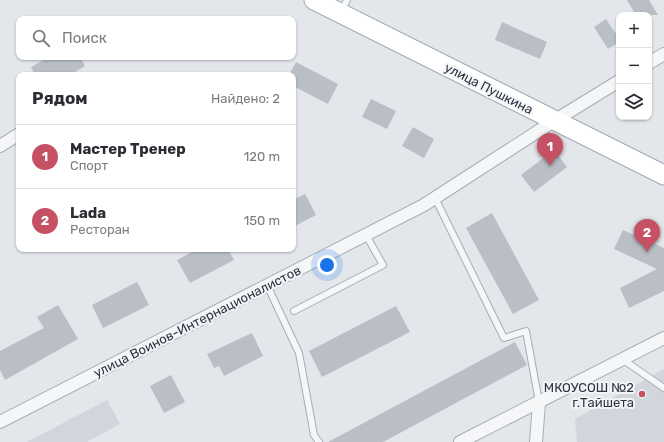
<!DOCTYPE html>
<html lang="ru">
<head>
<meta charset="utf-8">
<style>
	body { margin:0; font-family:Rubik,sans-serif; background:#f2f2f3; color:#2b2b33 }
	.controls { position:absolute; right:12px; top:12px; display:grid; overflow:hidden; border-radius:8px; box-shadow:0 1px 3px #0004 }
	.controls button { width:36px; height:36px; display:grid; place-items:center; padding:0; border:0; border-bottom:1px solid #e1e1e2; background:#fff; color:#2b2b33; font:20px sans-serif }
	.you { position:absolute; left:327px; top:265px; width:14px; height:14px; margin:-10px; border:3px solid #fff; border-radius:50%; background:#1a73e8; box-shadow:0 0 0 6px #1a73e833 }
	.badge { display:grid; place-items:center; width:26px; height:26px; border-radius:50%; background:#c65165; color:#fff; font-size:13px; font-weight:700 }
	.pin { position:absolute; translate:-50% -33px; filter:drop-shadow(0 1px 2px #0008) }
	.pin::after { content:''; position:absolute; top:21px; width:14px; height:12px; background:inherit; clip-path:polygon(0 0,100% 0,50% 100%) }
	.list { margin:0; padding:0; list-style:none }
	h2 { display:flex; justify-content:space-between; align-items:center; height:52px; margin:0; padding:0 16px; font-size:17px }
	h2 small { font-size:13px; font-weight:400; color:#7c7c81 }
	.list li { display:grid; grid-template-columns:26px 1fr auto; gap:12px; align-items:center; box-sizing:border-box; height:64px; padding:0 16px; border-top:1px solid #e1e1e2 }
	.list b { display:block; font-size:15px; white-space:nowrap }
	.list p { margin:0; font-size:13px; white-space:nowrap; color:#7c7c81 }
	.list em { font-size:13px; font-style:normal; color:#7c7c81 }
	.icon { flex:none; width:22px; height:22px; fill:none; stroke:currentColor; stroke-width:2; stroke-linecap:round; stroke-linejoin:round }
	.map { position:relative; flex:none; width:664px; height:442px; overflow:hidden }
	.search { position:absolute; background:#fff; box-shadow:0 1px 3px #0004; left:16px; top:16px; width:280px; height:44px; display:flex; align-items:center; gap:10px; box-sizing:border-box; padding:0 14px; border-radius:8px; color:#7c7c81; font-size:15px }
	.panel { position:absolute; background:#fff; box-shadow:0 1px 3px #0004; left:16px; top:72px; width:280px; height:180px; border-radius:8px }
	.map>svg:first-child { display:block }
	.built { fill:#d1d5dc }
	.building { fill:#babfc6 }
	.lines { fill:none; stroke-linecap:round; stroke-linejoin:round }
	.lane-casing { stroke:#a8adb4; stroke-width:8 }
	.street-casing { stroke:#a8adb4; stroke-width:14 }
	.primary-casing { stroke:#a3aab5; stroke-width:21 }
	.lane { stroke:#f5f6f8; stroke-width:6 }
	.street { stroke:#f5f6f8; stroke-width:12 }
	.primary { stroke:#fff; stroke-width:19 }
	.poi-dot { fill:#c65165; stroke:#f2f5f7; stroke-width:1.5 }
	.labels { text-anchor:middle; stroke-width:4; stroke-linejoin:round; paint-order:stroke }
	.street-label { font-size:13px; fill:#2c3441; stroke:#f2f5f7 }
	.poi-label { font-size:13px; fill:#2c3441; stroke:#f2f5f7; text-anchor:end }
</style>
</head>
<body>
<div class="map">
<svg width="664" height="442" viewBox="0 0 664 442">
	<rect width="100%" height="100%" fill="#e3e6ea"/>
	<g class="built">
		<path d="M 664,369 L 664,442 L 577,442 L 575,419 Z"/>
		<path d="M 107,400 L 120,424 L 87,442 L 27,442 Z"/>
	</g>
	<g class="building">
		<path d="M 627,0 L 649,0 L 658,15 L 636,15 Z"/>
		<path d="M 606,19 L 619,38 L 619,42 L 608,49 L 594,27 Z"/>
		<path d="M 502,22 L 547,42 L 540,59 L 495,40 Z"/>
		<path d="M 49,57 L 80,57 L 85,66 L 70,75 L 35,75 L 31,67 Z"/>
		<path d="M 296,62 L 338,84 L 328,104 L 293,86 L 293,75 L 289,75 Z"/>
		<path d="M 371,99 L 396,111 L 387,129 L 362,117 Z"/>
		<path d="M 413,127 L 434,139 L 424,158 L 402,146 Z"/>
		<path d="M 554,150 L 567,167 L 534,192 L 521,175 Z"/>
		<path d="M 305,194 L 316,215 L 293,227 L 293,200 Z"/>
		<path d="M 492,213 L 539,300 L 513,314 L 466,228 Z"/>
		<path d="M 623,230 L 664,248 L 664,291 L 629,308 L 620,288 L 657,269 L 614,249 Z"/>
		<path d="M 198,249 L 228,249 L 234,260 L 190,283 L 177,260 Z"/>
		<path d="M 137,282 L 149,305 L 103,328 L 92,305 Z"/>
		<path d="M 58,305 L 78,339 L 5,380 L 0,370 L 0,351 L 44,328 L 37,317 Z"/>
		<path d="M 396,306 L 410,332 L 322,377 L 309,351 Z"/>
		<path d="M 252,333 L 263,356 L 224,376 L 219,366 L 214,368 L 207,354 Z"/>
		<path d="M 515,342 L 527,365 L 383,442 L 328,442 Z"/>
		<path d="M 171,375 L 185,402 L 164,413 L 150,386 Z"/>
	</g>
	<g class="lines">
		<g class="lane-casing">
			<g id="lane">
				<path d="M 341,12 L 347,0"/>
				<path d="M 435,198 L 504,338 L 526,331 L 539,402"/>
				<path d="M 267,285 L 299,353 L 314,435 L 319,442"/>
				<path d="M 294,311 L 383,265 L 366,235"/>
				<path d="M 622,359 L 664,388"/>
			</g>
		</g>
		<g class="street-casing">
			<g id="street">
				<path d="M 649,63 L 664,54"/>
				<path d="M 0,146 L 19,134"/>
				<path d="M 0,422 L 424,205 L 554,121 L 619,81"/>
				<path d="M 460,442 L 664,338"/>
				<path d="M 536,442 L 539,403"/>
			</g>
		</g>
		<g class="primary-casing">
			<path id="primary" d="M 314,0 L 664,175"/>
		</g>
		<use href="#lane" class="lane"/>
		<use href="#street" class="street"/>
		<use href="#primary" class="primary"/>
	</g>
	<circle class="poi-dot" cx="642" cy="394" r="4"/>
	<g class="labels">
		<g class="street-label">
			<text transform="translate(489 88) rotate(27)" y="5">улица Пушкина</text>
			<text transform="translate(197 321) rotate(-27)" y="5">улица Воинов-Интернационалистов</text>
		</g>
		<g class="poi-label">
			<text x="634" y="392">МКОУСОШ №2<tspan x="634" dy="15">г.Тайшета</tspan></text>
		</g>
	</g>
</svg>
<div class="controls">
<button>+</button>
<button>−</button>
<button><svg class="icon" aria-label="layers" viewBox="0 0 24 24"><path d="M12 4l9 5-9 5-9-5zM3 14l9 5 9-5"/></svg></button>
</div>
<div class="you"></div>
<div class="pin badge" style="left:550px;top:166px">1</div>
<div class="pin badge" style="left:647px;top:252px">2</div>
<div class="search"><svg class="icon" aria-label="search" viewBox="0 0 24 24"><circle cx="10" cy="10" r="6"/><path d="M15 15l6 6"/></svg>Поиск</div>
<section class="panel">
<h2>Рядом<small>Найдено: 2</small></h2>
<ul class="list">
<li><span class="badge">1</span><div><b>Мастер Тренер</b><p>Спорт</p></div><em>120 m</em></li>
<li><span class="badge">2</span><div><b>Lada</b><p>Ресторан</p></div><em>150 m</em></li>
</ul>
</section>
</div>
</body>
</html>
